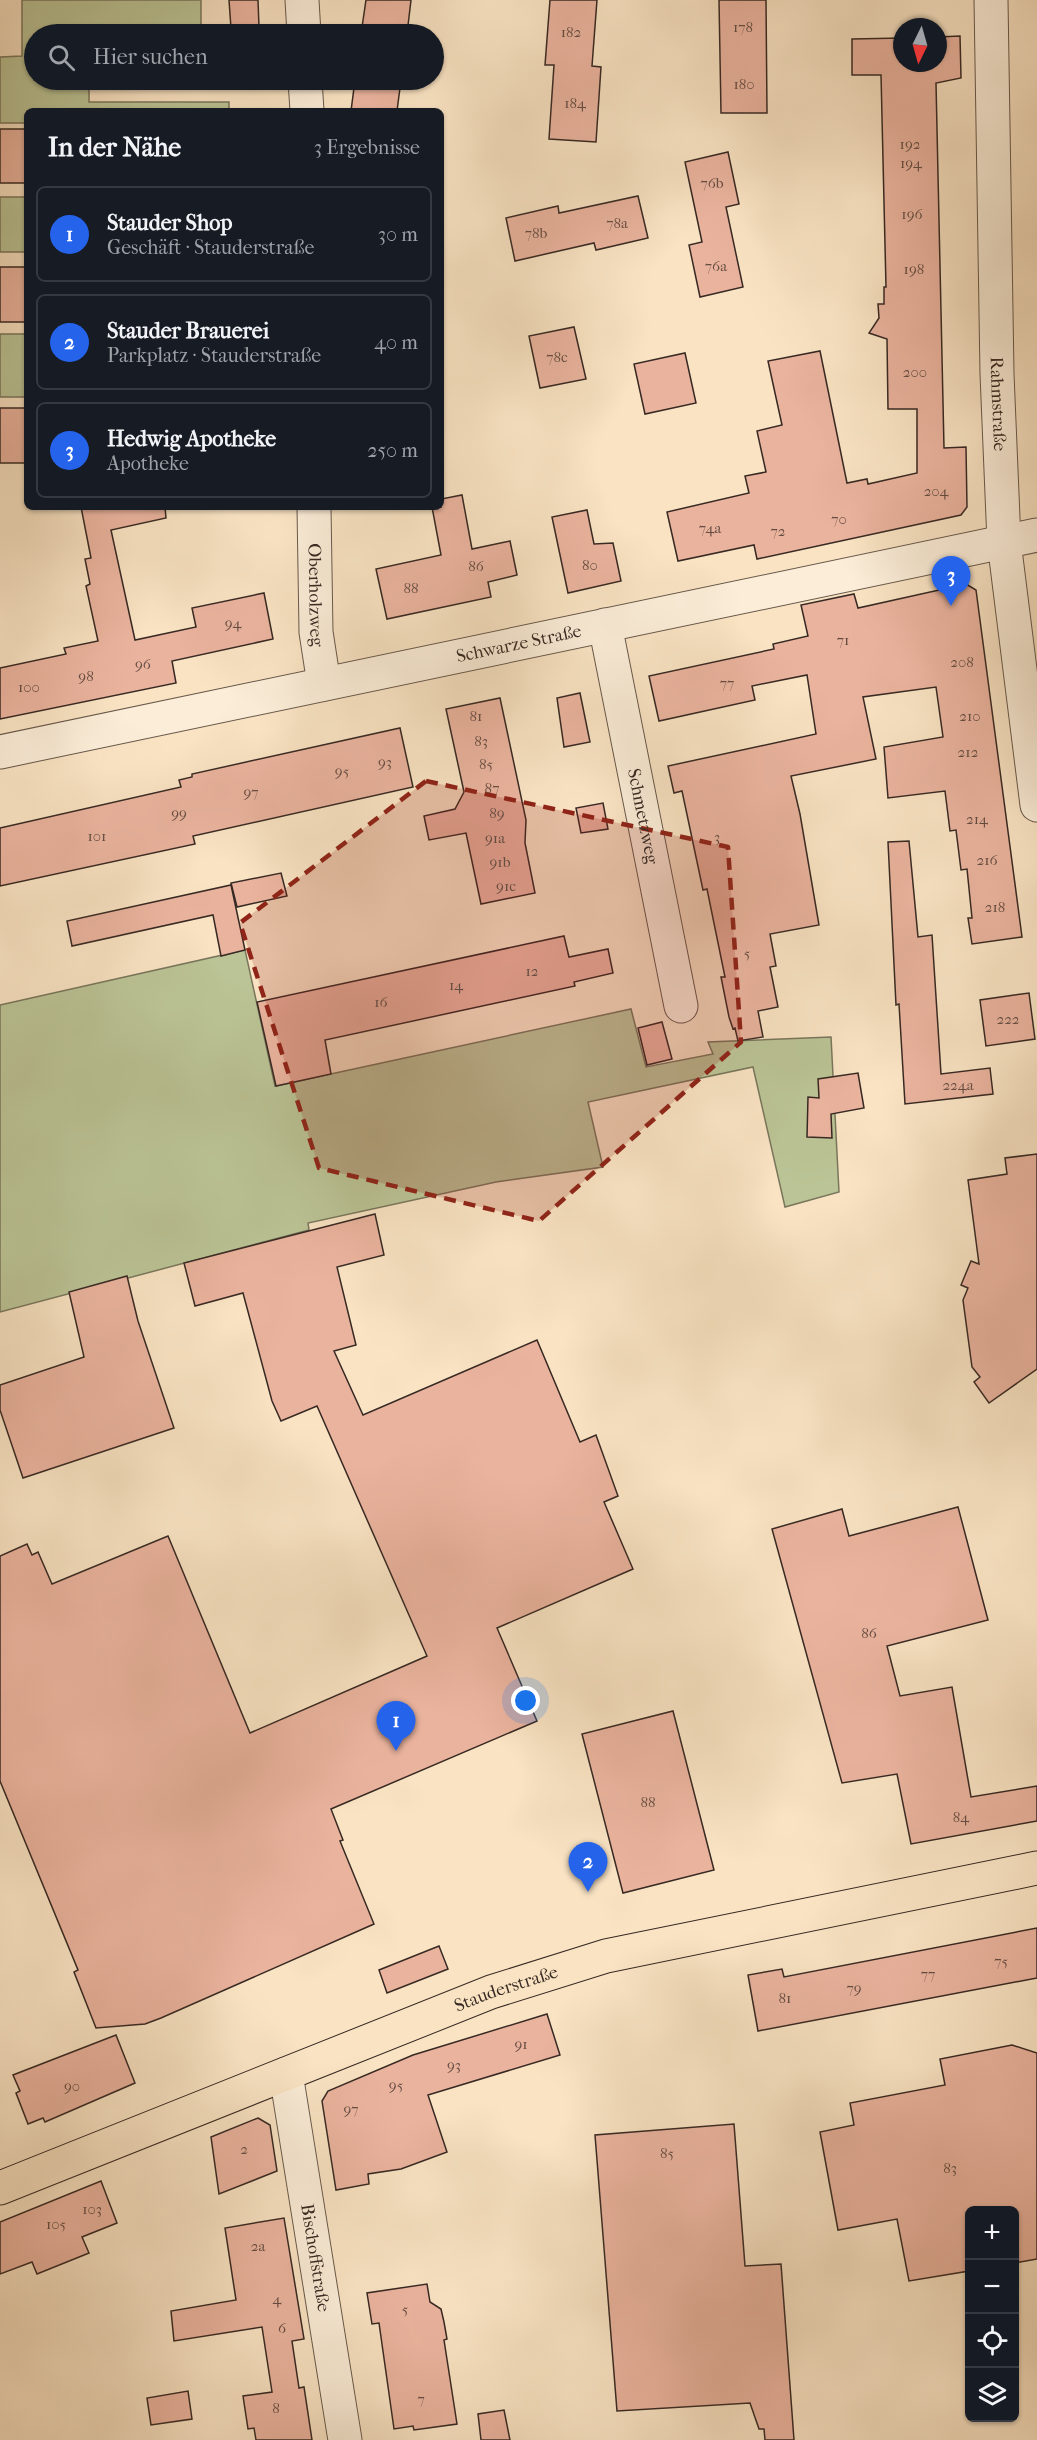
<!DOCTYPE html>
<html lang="de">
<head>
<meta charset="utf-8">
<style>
	body { margin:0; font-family:"IM FELL French Canon",serif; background:#242831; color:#f1f3f6 }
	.controls { position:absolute; right:18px; bottom:18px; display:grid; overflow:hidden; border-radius:9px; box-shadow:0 2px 4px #0004 }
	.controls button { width:54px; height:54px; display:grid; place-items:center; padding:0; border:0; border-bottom:2px solid #363941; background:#171b24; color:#f1f3f6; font:30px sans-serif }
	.compass { position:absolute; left:893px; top:18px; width:54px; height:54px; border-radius:50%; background:#171b24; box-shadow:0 2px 4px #0004; rotate:185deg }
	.you { position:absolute; left:526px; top:1701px; width:21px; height:21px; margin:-15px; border:4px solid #fff; border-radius:50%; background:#1a73e8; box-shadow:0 0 0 9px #1a73e833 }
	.badge { display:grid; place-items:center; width:39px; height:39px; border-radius:50%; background:#2563eb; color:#fff; font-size:20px; font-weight:700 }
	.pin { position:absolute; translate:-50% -50px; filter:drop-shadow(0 2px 3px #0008) }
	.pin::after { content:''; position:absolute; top:32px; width:21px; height:18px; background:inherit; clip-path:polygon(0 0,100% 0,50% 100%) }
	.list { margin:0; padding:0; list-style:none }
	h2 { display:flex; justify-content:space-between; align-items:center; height:78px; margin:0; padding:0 24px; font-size:26px }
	h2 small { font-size:20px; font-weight:400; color:#9ea1a6 }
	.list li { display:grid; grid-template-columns:39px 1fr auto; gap:18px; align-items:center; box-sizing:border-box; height:96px; margin:0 12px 12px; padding:0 12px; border:2px solid #363941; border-radius:9px }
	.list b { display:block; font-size:22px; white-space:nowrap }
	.list p { margin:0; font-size:20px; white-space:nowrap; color:#9ea1a6 }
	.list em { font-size:20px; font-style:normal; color:#9ea1a6 }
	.icon { flex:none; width:33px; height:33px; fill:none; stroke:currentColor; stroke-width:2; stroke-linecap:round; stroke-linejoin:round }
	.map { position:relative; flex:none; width:1037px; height:2440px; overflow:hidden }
	.search { position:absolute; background:#171b24; box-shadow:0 2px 4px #0004; left:24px; top:24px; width:420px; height:66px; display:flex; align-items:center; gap:15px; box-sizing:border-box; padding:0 21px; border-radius:33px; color:#9ea1a6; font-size:22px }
	.panel { position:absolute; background:#171b24; box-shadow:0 2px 4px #0004; left:24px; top:108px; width:420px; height:402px; border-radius:9px }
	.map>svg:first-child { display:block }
	.green { fill:#bbc496; stroke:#79765c; stroke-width:1.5 }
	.building { fill:#eab39e; stroke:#372923; stroke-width:1.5 }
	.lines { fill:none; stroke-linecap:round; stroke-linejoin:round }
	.minor-casing { stroke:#68584b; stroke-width:35 }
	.major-casing { stroke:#372923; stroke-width:35 }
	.minor { stroke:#fbedd8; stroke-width:33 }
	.major { stroke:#f9e3c3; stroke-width:33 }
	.marked { fill:#8f2418; fill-opacity:0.2; stroke:#8f2418; stroke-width:4.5; stroke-dasharray:12 8; stroke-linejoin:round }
	.labels { text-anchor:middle; stroke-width:4.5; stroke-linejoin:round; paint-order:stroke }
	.number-label { font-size:15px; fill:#644c42 }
	.street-label { font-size:18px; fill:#372923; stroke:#fbedd8 }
</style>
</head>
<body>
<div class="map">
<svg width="1037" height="2440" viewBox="0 0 1037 2440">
	<rect width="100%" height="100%" fill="#f9e3c3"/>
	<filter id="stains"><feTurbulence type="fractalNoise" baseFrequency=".00333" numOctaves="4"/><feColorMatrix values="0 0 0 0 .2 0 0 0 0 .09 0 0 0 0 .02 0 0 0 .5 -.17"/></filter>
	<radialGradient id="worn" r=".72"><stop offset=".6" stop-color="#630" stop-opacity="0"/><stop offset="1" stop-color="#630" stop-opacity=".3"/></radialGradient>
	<g class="green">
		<path d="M 22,0 L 201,0 L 201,34 L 34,34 L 34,80 L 89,80 L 89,102 L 229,102 L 229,111 L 27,111 L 27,123 L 0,123 L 0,57 L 22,56 Z"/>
		<rect x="0" y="197" width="27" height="55"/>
		<rect x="0" y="334" width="27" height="63"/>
		<path d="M 245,950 L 275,1086 L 631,1009 L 646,1067 L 713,1054 L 708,1042 L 831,1037 L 839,1192 L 785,1207 L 753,1067 L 588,1102 L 603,1167 L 496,1182 L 308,1223 L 309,1230 L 0,1312 L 0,1005 Z"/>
	</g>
	<g class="building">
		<path d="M 229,0 L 258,0 L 259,27 L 231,28 Z"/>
		<path d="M 366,0 L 411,0 L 407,34 L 361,34 Z"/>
		<path d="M 550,0 L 597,0 L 592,66 L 601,67 L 596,142 L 549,139 L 554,65 L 545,65 Z"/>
		<path d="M 719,0 L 766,0 L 767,113 L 721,113 Z"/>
		<path d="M 960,36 L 961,78 L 936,83 L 944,448 L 966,447 L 967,507 L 961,515 L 757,559 L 754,545 L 678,561 L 667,512 L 749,493 L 745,476 L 766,472 L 757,431 L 782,425 L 768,361 L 820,351 L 847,483 L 867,479 L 868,484 L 917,473 L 917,409 L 888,409 L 887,339 L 869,333 L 879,318 L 878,304 L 884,304 L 884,287 L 886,287 L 881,75 L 852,75 L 852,39 L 902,38 L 902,63 L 938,63 L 938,37 Z"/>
		<path d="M 355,80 L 401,80 L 397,111 L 351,111 Z"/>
		<rect x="0" y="129" width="27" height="54"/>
		<path d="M 728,152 L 739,204 L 726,207 L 743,287 L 700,297 L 689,245 L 702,242 L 685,162 Z"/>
		<path d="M 638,196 L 648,238 L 596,250 L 594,243 L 515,261 L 506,218 L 558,206 L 559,213 Z"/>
		<rect x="0" y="267" width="27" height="55"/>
		<path d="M 574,327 L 586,379 L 540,388 L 529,336 Z"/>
		<path d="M 685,353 L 696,403 L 645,414 L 634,364 Z"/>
		<rect x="0" y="408" width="27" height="55"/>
		<path d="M 462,495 L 472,549 L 510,541 L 517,575 L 488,582 L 491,597 L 387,619 L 376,569 L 441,555 L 432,507 L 441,507 L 441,499 Z"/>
		<path d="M 81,507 L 165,507 L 166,518 L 111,530 L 135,640 L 196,627 L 192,608 L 264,593 L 273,639 L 172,661 L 176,683 L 0,719 L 0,668 L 66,654 L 64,648 L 98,641 L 86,586 L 90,584 L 85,559 L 91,558 Z"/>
		<path d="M 587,510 L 594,544 L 613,543 L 621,581 L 568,593 L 552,517 Z"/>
		<path d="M 966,584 L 976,590 L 1022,937 L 972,944 L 968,918 L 972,918 L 967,869 L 961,870 L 956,830 L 950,831 L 945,791 L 888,798 L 884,747 L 943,737 L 936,687 L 863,697 L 876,759 L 791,776 L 800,814 L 819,925 L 770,934 L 776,966 L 770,967 L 778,1007 L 758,1011 L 763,1037 L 738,1041 L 735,1028 L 733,1029 L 729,1017 L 721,977 L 725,977 L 707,889 L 703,890 L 682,791 L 674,793 L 668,766 L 816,734 L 807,675 L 752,686 L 755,700 L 659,721 L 649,676 L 774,649 L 773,644 L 808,636 L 801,605 L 854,594 L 858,608 Z"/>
		<path d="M 580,693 L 590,742 L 564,747 L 557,698 Z"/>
		<path d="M 500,698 L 526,820 L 525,843 L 535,893 L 481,904 L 466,833 L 429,840 L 424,816 L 455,809 L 464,792 L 446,709 Z"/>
		<path d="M 400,728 L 413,787 L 193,836 L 195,844 L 0,886 L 0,828 L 181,787 L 179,780 L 192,777 L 192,774 Z"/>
		<path d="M 603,803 L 608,829 L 581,833 L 576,808 Z"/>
		<path d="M 909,841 L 918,937 L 932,935 L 941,1074 L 990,1068 L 993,1094 L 905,1104 L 899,1004 L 896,1005 L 888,842 Z"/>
		<path d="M 281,873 L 287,896 L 237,907 L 231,883 Z"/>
		<path d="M 231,885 L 245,950 L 221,956 L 213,915 L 72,946 L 67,921 Z"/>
		<path d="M 564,936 L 569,957 L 608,949 L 613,973 L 574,982 L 575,986 L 325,1040 L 331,1074 L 276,1086 L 257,1002 Z"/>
		<path d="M 1029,993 L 1035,1039 L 986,1046 L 980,1000 Z"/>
		<path d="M 662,1022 L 672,1059 L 647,1065 L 638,1028 Z"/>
		<path d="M 858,1073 L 864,1108 L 831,1114 L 832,1138 L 807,1137 L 808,1097 L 819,1098 L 818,1079 Z"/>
		<path d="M 1037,1154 L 1037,1369 L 989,1403 L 974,1382 L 980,1377 L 972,1367 L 963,1300 L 968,1288 L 961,1285 L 971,1261 L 979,1264 L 968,1180 L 1007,1174 L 1005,1158 Z"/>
		<path d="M 375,1214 L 384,1255 L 337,1267 L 356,1345 L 334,1351 L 363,1415 L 537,1340 L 580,1442 L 596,1435 L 618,1496 L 604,1502 L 633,1569 L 497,1628 L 537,1721 L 331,1809 L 343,1840 L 340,1841 L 374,1924 L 161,2018 L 145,2024 L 96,2028 L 74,1972 L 78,1970 L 0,1781 L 0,1556 L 27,1544 L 32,1555 L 38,1552 L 52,1584 L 168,1536 L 250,1733 L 427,1656 L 317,1406 L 281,1421 L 272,1401 L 243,1293 L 195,1306 L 184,1263 Z"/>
		<path d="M 127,1276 L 138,1321 L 174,1428 L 23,1478 L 0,1410 L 0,1385 L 84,1357 L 69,1292 Z"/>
		<path d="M 958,1507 L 988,1620 L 887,1646 L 900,1696 L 952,1687 L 971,1797 L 1037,1786 L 1037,1821 L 911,1844 L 897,1774 L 842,1783 L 772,1529 L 842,1509 L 849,1536 Z"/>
		<path d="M 673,1711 L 714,1870 L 623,1893 L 582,1734 Z"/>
		<path d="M 1037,1928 L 1037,1978 L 758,2031 L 748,1975 L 782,1969 L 784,1977 Z"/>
		<path d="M 439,1946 L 448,1969 L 387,1993 L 379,1970 Z"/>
		<path d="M 547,2014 L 560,2055 L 428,2095 L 447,2152 L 401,2169 L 368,2174 L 369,2184 L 336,2190 L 322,2101 L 328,2091 L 413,2055 Z"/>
		<path d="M 116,2035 L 135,2083 L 45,2122 L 43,2118 L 28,2124 L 16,2093 L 20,2091 L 13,2075 Z"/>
		<path d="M 1012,2045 L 1037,2053 L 1037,2259 L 1014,2263 L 1014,2211 L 969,2211 L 969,2271 L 909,2281 L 897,2219 L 838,2230 L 820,2132 L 854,2125 L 850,2103 L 945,2085 L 940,2059 Z"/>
		<path d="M 258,2118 L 270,2125 L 277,2171 L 219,2194 L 211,2137 Z"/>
		<path d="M 734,2124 L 745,2266 L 781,2264 L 794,2440 L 765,2440 L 764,2429 L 759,2429 L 750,2403 L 617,2411 L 595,2135 Z"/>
		<path d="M 101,2181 L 117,2223 L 82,2237 L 89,2253 L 37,2274 L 32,2262 L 0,2274 L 0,2222 Z"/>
		<path d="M 284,2218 L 304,2339 L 292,2341 L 299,2388 L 304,2387 L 312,2440 L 256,2440 L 254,2428 L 248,2429 L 243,2396 L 272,2392 L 262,2327 L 174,2341 L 171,2311 L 236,2300 L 225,2228 Z"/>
		<path d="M 427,2284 L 430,2302 L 441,2309 L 444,2322 L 447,2339 L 444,2340 L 457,2424 L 414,2430 L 413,2426 L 394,2429 L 379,2323 L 372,2324 L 367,2293 Z"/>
		<path d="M 188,2391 L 192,2419 L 151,2425 L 147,2398 Z"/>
		<path d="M 504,2410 L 510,2440 L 481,2440 L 478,2414 Z"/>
	</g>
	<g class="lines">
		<g class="minor-casing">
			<g id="minor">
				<path d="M 302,0 L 304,34"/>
				<path id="s1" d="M 991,0 L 997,374 L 1004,542 L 1037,805"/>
				<path d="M 305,80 L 307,111"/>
				<path id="s2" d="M 314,507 L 316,632 L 324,684"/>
				<path id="s3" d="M 605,625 L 681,1006"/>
				<path id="s4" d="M 0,752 L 1037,535"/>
				<path id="s5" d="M 286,2074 L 345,2440"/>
			</g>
		</g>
		<g class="major-casing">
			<g id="major">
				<path id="s6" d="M 0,2188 L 491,1992 L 606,1956 L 1037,1868"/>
			</g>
		</g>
		<use href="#minor" class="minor"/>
		<use href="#major" class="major"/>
	</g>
	<path class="marked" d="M 426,781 L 728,847 L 741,1042 L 539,1221 L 319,1168 L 240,923 Z"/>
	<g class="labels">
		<g class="number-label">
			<text x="743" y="32">178</text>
			<text x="571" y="37">182</text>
			<text x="744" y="89">180</text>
			<text x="575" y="108">184</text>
			<text x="910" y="149">192</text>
			<text x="911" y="168">194</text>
			<text x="712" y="188">76b</text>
			<text x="912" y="219">196</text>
			<text x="617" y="228">78a</text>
			<text x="536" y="238">78b</text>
			<text x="716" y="271">76a</text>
			<text x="914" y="274">198</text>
			<text x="557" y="362">78c</text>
			<text x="915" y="377">200</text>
			<text x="936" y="496">204</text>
			<text x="839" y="524">70</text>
			<text x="710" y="533">74a</text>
			<text x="778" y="536">72</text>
			<text x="590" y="570">80</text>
			<text x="476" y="571">86</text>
			<text x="411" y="593">88</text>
			<text x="233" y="628">94</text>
			<text x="843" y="645">71</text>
			<text x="962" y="667">208</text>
			<text x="143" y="669">96</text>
			<text x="86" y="681">98</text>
			<text x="727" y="688">77</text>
			<text x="29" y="692">100</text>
			<text x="476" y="721">81</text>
			<text x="970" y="721">210</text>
			<text x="481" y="746">83</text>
			<text x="968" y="757">212</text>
			<text x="385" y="767">93</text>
			<text x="486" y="769">85</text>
			<text x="342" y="776">95</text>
			<text x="492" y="793">87</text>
			<text x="251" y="797">97</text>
			<text x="179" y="818">99</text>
			<text x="497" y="818">89</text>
			<text x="977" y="824">214</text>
			<text x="97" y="841">101</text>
			<text x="717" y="842">3</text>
			<text x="495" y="843">91a</text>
			<text x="987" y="865">216</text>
			<text x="500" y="867">91b</text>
			<text x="506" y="891">91c</text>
			<text x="995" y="912">218</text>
			<text x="747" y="958">5</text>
			<text x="532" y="976">12</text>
			<text x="456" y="990">14</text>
			<text x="381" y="1007">16</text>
			<text x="1008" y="1024">222</text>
			<text x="958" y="1090">224a</text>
			<text x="869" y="1638">86</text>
			<text x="648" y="1807">88</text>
			<text x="961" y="1822">84</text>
			<text x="1001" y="1966">75</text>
			<text x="928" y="1979">77</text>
			<text x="854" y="1993">79</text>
			<text x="785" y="2003">81</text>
			<text x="521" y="2049">91</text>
			<text x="454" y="2070">93</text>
			<text x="396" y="2090">95</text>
			<text x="72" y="2091">90</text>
			<text x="351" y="2114">97</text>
			<text x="244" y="2154">2</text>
			<text x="667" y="2158">85</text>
			<text x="950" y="2173">83</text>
			<text x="92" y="2214">103</text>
			<text x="56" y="2229">105</text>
			<text x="258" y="2251">2a</text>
			<text x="277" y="2304">4</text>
			<text x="405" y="2314">5</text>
			<text x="282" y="2333">6</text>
			<text x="421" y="2404">7</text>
			<text x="276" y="2413">8</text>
		</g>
		<g class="street-label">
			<text dy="6" stroke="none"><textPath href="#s1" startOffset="404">Rahmstraße</textPath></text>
			<text dy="6" stroke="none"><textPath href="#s2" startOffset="88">Oberholzweg</textPath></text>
			<text dy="6" stroke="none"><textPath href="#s4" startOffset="530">Schwarze Straße</textPath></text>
			<text dy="6" stroke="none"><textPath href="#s3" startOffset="195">Schmetzweg</textPath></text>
			<text dy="6" stroke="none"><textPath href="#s6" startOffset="544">Stauderstraße</textPath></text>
			<text dy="6" stroke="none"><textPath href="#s5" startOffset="186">Bischoffstraße</textPath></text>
		</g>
	</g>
	<rect width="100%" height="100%" filter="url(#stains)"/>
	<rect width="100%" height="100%" fill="url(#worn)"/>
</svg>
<div class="controls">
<button>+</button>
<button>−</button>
<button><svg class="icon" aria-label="locate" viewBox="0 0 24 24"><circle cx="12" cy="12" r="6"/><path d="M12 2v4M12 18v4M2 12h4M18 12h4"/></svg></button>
<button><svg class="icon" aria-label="layers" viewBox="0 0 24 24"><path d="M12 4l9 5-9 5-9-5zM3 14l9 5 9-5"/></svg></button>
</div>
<svg class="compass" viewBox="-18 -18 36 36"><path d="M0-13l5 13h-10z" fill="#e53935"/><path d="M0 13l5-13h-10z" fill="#9ea1a6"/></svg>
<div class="you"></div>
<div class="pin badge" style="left:396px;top:1751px">1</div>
<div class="pin badge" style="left:588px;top:1892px">2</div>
<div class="pin badge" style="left:951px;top:606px">3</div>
<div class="search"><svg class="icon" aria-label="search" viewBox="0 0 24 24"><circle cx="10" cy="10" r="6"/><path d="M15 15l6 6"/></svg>Hier suchen</div>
<section class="panel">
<h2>In der Nähe<small>3 Ergebnisse</small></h2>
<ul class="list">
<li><span class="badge">1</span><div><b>Stauder Shop</b><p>Geschäft · Stauderstraße</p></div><em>30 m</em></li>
<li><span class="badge">2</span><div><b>Stauder Brauerei</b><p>Parkplatz · Stauderstraße</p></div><em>40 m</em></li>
<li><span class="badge">3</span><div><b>Hedwig Apotheke</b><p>Apotheke</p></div><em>250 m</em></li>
</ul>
</section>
</div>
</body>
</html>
